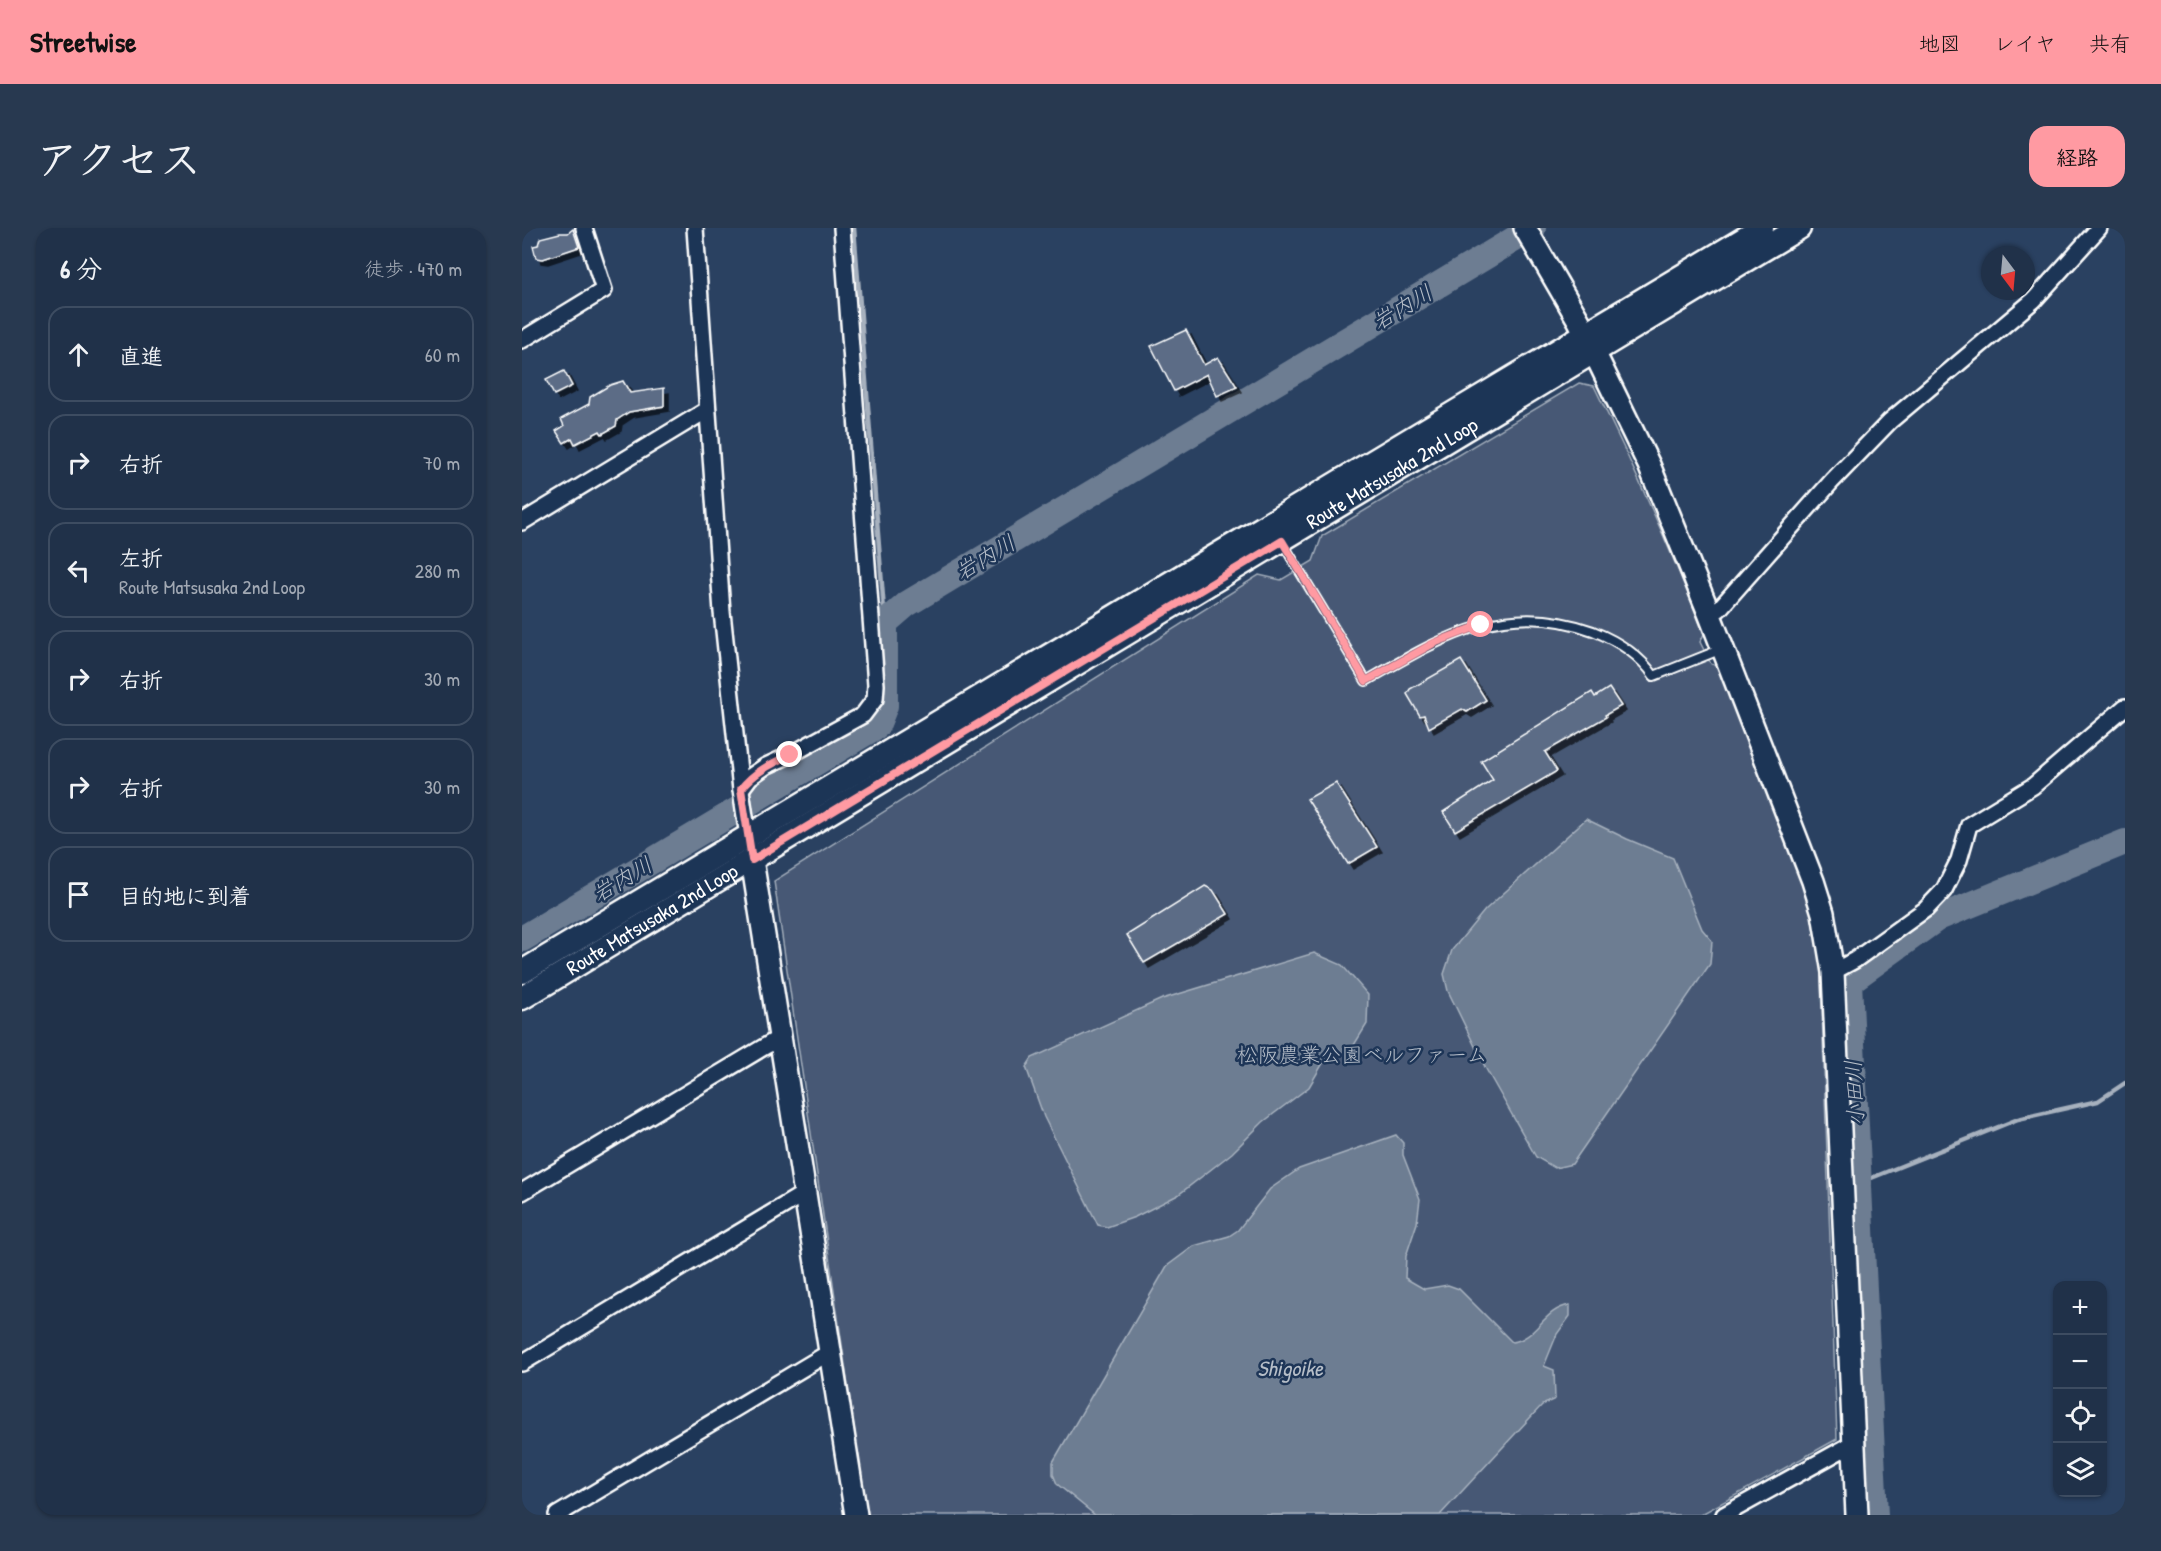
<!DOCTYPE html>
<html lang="ja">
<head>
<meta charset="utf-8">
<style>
	body { margin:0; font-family:"Patrick Hand","Klee One",sans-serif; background:#283950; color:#f1f3f6 }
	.controls { position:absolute; right:18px; bottom:18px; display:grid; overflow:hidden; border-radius:12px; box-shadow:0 2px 4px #0004 }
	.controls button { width:54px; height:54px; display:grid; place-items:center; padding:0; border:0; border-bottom:2px solid #3d4c61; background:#203149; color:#f1f3f6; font:30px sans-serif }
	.compass { position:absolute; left:1459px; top:18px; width:54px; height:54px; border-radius:50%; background:#203149; box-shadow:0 2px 4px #0004; rotate:164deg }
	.stop { position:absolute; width:18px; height:18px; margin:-14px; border:4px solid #ff9aa2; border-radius:50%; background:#fff }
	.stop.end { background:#ff9aa2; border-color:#fff; box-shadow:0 2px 6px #0008 }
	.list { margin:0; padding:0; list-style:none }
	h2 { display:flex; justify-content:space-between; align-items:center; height:78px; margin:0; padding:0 24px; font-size:26px }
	h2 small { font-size:20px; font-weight:400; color:#a2a9b4 }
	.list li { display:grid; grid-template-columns:39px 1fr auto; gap:18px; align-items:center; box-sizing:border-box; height:96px; margin:0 12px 12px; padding:0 12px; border:2px solid #3d4c61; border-radius:18px }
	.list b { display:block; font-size:22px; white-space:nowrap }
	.list p { margin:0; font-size:20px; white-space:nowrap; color:#a2a9b4 }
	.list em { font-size:20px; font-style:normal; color:#a2a9b4 }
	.icon { flex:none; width:33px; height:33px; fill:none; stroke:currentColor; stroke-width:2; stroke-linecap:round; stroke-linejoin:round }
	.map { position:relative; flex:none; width:1603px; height:1287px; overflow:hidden; border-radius:18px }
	header { display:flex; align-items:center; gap:36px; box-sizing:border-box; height:84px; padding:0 30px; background:#ff9aa2; color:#111 }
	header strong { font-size:28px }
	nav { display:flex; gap:33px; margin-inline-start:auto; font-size:21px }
	.intro { display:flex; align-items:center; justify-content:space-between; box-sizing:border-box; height:144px; padding:0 36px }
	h1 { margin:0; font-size:42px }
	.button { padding:15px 27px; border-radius:18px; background:#ff9aa2; color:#111; font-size:21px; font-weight:700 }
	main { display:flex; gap:36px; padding:0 36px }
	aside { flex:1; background:#203149; border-radius:18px; box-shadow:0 2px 4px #0004 }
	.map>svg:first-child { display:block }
	.green { fill:#465975; stroke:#a2acba; stroke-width:1.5 }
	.water { fill:#6d7d92; stroke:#a7b1be; stroke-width:1.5 }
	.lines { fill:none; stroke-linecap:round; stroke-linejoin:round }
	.stream { stroke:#a7b1be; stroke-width:4.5 }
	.river { stroke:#6d7d92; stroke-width:26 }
	.building { fill:#5b6c86; stroke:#fff; stroke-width:1.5; filter:url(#shadow) }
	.lane-casing { stroke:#fff; stroke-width:12 }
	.street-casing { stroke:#fff; stroke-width:20 }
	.secondary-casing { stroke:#fff; stroke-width:26 }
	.primary-casing { stroke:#fff; stroke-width:27 }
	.lane { stroke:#1d3557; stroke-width:8 }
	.street { stroke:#1d3557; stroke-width:15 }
	.secondary { stroke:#1d3557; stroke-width:21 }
	.primary { stroke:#1d3557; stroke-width:22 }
	.route { stroke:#ff9aa2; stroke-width:8 }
	.labels { text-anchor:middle; stroke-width:5; stroke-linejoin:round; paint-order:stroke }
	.street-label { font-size:21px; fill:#fff; stroke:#1d3557 }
	.park-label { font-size:21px; fill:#b5bdc8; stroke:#1d3557 }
	.water-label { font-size:22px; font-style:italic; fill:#b6bec8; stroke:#1d3557 }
</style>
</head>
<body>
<header>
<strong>Streetwise</strong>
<nav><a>地図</a><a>レイヤ</a><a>共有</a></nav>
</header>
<div class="intro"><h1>アクセス</h1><a class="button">経路</a></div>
<main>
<aside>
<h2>6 分<small>徒歩 · 470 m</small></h2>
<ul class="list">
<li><svg class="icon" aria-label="ahead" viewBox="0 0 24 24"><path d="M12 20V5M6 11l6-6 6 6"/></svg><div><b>直進</b></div><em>60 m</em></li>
<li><svg class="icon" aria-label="right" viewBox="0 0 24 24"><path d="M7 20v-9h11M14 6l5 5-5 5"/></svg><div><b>右折</b></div><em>70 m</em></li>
<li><svg class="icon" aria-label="left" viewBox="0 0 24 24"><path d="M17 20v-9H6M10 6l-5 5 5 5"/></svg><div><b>左折</b><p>Route Matsusaka 2nd Loop</p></div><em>280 m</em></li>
<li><svg class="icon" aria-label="right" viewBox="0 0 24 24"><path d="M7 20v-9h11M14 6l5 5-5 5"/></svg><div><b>右折</b></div><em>30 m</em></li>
<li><svg class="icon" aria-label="right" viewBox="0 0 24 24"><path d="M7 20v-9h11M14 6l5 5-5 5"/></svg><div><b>右折</b></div><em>30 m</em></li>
<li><svg class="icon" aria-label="arrive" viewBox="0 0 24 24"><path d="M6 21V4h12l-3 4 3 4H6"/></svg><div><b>目的地に到着</b></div></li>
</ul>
</aside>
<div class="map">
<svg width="1603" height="1287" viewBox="0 0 1603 1287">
	<defs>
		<filter id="shadow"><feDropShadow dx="5" dy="5" stdDeviation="0" flood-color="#0009"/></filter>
	</defs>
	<rect width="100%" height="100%" fill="#2a4161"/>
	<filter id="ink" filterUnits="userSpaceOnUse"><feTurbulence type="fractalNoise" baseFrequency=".0167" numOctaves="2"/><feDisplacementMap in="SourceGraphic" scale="12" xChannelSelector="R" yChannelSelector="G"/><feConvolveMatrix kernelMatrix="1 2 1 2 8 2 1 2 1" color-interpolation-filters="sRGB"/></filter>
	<g filter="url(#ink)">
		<path class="green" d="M 1057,155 L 1072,158 C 1112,239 1149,322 1182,406 L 1178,414 L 1189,436 L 1198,439 L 1286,668 L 1298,725 L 1315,1211 L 1178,1287 L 345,1287 L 252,653 L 737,347 L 759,352 L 791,333 L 800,308 Z"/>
		<g class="water">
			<path d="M 1064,591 L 1105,611 L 1151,630 L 1180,701 L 1190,713 L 1188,736 L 1050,936 L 1033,940 L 1014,929 L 964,841 L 926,763 L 922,746 L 930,722 L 963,682 Z"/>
			<path d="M 792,725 L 820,737 L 846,767 L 845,796 L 829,822 L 801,835 L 787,859 L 741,894 L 710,925 L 656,967 L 613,989 L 585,999 L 576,997 L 522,889 L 504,839 L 510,830 L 640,771 Z"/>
			<path d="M 874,907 L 881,915 L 881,927 L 898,971 L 895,995 L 884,1028 L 883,1050 L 902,1061 L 926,1057 L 937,1061 L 990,1114 C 1015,1111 1021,1081 1048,1077 L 1048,1088 L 1035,1106 L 1022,1138 L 1032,1142 L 1033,1171 L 1020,1177 L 918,1287 L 573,1287 L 535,1256 L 531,1246 L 531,1234 L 645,1038 L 672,1018 L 707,1008 L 716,1002 L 748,961 L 777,941 Z"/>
		</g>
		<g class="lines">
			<g class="stream">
				<path d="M 332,0 L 363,395"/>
				<path d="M 1337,955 L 1496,891 L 1576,873 L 1603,855"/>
			</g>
			<g class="river">
				<path d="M 0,711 L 355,498 L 363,478 L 363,395 L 385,376 L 1011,0"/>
				<path d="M 1353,1287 L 1327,754 L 1416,690 L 1603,614"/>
			</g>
		</g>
		<g class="building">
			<path d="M 51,1 L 57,19 L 21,31 L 14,30 L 11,18 L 16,17 L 18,10 L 38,5 L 46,5 Z"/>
			<path d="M 664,102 L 682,137 L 696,129 L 715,159 L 695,168 L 685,146 L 652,163 L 629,118 Z"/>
			<path d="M 42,143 L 50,158 L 32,167 L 24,152 Z"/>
			<path d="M 101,153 L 108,165 L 142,160 L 142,178 L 107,184 L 95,192 L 94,198 L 80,206 L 78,203 L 53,216 L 50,210 L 42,215 L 34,203 L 42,198 L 39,191 L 67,176 L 68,169 L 88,157 Z"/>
			<path d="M 939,432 L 964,472 L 945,484 L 940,481 L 907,500 L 902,487 L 898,488 L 885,466 L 888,461 Z"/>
			<path d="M 1087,460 L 1099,478 L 1083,487 L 1084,489 L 1023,524 L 1035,543 L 933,603 L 921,584 L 971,552 L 959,533 L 1070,464 L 1073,469 Z"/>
			<path d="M 814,555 L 855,619 L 826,636 L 785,571 Z"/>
			<path d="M 683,658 L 691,662 L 706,686 L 622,735 L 605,707 Z"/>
		</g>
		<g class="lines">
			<g class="lane-casing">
				<path id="lane" d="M 760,314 L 844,453 C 918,411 982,370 1071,403 C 1096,413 1117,426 1132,448 L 1200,421"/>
			</g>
			<g class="street-casing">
				<g id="street">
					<path d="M 173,0 L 200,384 L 219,562 L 227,615"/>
					<path d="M 0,112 L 82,62 L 62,0"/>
					<path d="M 0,294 L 185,182"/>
					<path d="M 1187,385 L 1197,381 L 1310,253 L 1368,193 L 1512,72 L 1577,0"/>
					<path d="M 219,561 L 228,549 L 244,538 L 268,527 L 341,487 L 353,471 L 354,457 L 320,0"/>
					<path d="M 1311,744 L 1333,732 L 1404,681 L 1422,662 L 1437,632 L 1447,597 L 1511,558 L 1603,479"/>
					<path d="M 0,964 L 257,810"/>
					<path d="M 0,1135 L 283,965"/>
					<path d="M 35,1287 L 308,1124"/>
					<path d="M 1202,1287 L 1332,1215"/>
				</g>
			</g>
			<g class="secondary-casing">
				<g id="secondary">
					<path d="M 1003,0 L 1057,93 L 1127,237 L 1187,385 L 1291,653 L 1301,685 L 1311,744 L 1335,1287"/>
					<path d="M 230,632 L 334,1287"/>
				</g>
			</g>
			<g class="primary-casing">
				<g id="primary">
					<path d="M 0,744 L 1240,0"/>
					<path id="s1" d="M 0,770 L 1277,0"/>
				</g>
			</g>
			<use href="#lane" class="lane"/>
			<use href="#street" class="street"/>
			<use href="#secondary" class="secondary"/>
			<use href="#primary" class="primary"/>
		</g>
	</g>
	<g class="lines" filter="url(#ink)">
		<path class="route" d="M 268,527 C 249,536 232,544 219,561 L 230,632 L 760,313 L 844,453 L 912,415 L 959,397"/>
	</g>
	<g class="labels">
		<g class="street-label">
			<text dy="7" stroke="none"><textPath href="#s1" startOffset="1016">Route Matsusaka 2nd Loop</textPath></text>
			<text dy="7" stroke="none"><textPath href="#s1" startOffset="152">Route Matsusaka 2nd Loop</textPath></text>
		</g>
		<g class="park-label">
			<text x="840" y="834">松阪農業公園ベルファーム</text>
		</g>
		<g class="water-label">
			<text transform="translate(880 79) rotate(-31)" y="8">岩内川</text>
			<text transform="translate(463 329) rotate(-31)" y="8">岩内川</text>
			<text transform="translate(100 651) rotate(-31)" y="8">岩内川</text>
			<text transform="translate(1332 865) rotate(-93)" y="8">小田川</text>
			<text x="768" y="1148">Shigoike</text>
		</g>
	</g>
</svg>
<div class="controls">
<button>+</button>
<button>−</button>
<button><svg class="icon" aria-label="locate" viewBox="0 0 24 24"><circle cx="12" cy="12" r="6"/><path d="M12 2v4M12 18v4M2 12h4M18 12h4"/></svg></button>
<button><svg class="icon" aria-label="layers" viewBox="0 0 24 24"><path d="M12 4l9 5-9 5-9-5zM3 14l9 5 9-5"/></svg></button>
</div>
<svg class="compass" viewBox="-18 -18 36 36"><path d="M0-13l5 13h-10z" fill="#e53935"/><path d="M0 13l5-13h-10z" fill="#a2a9b4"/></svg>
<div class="stop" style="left:959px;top:397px"></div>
<div class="stop end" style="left:268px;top:527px"></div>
</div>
</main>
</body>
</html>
